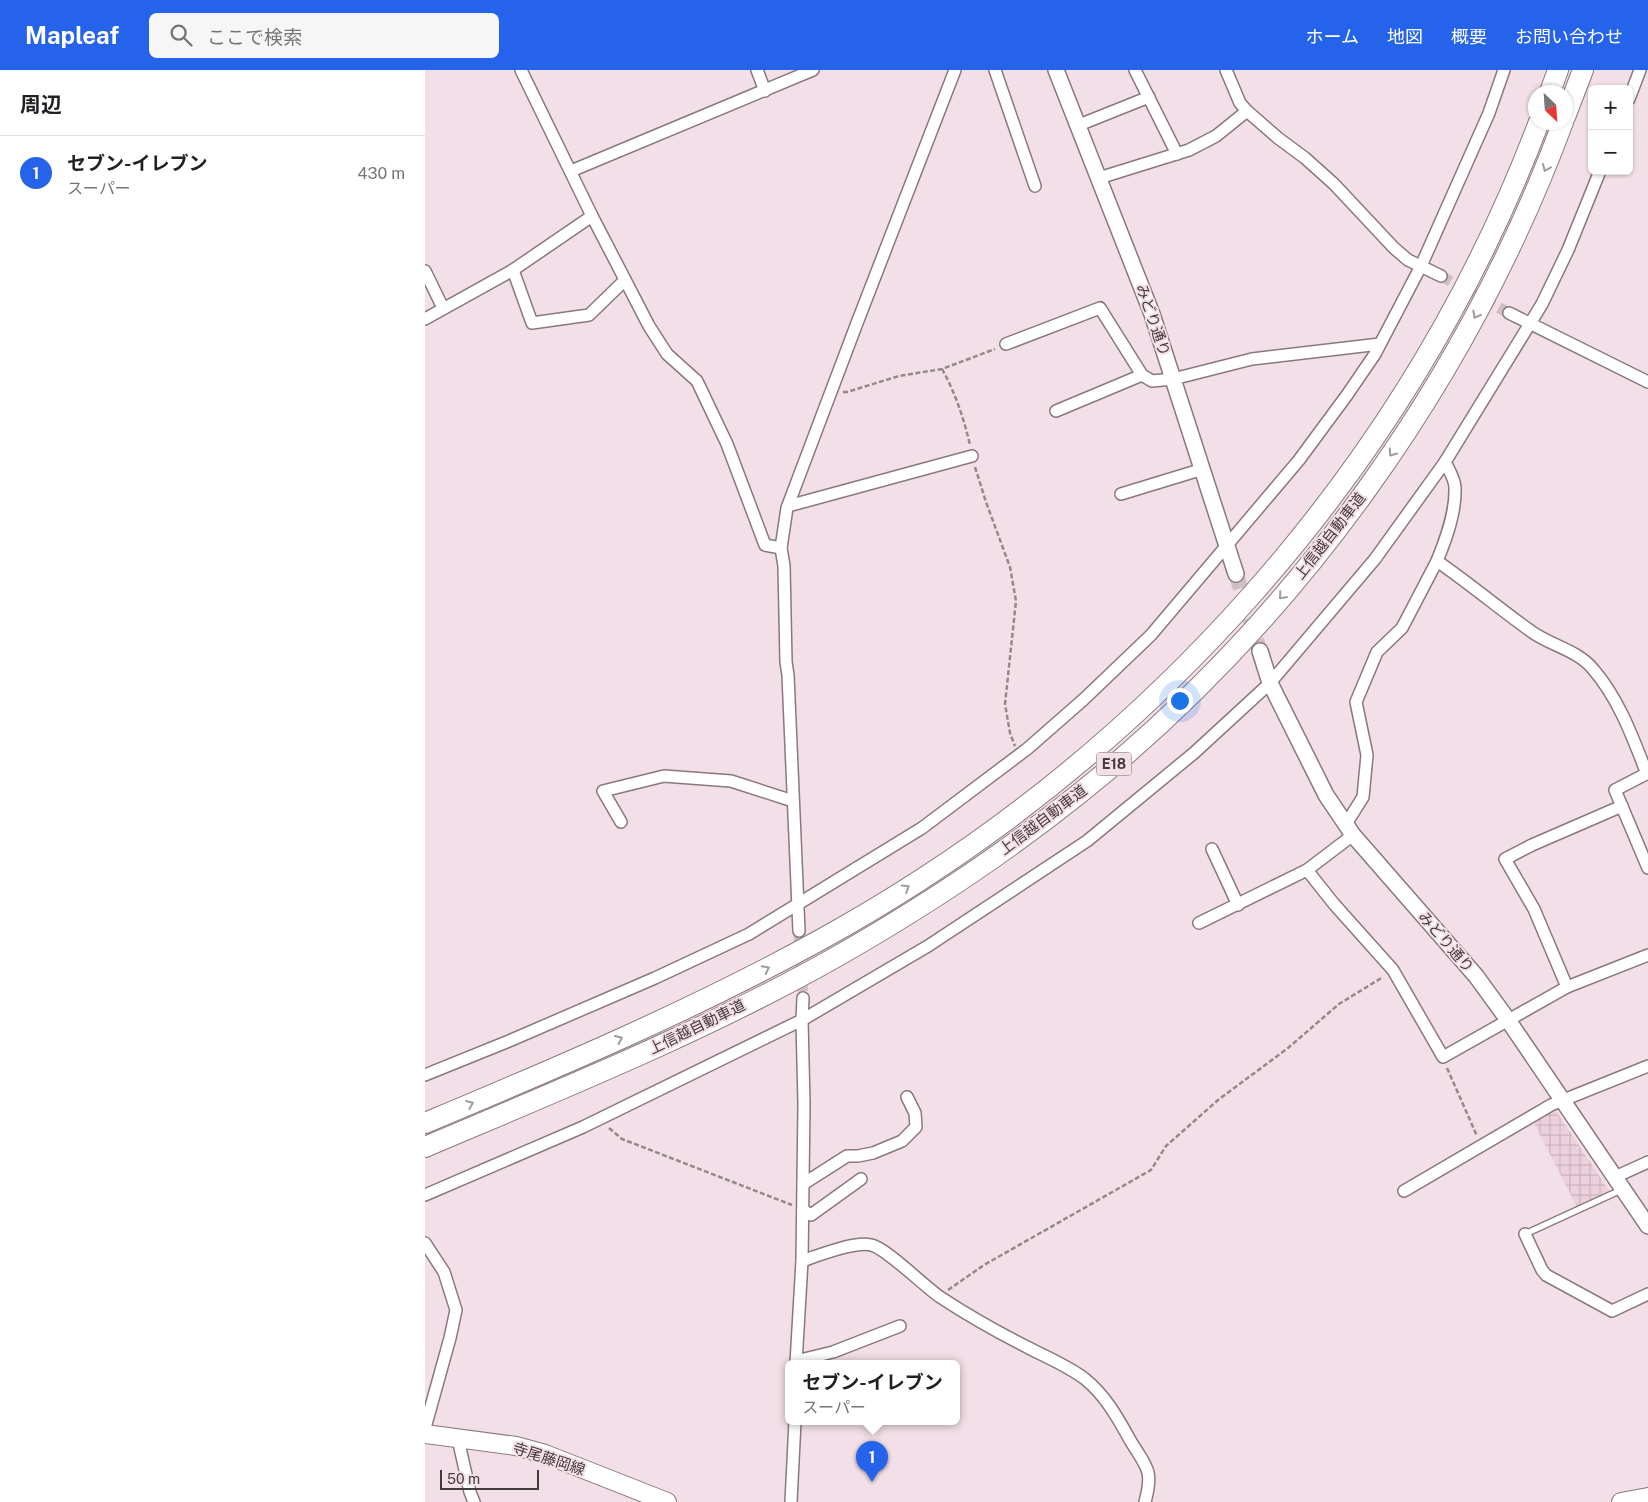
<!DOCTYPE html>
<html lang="ja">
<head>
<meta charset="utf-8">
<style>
	body { margin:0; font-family:"Public Sans","Noto Sans JP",sans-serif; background:#f6f6f6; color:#202124 }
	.controls { position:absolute; right:15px; top:15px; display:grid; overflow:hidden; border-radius:8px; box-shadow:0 1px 4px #0004 }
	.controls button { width:45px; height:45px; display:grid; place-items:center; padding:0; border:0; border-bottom:1px solid #e0e0e0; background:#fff; color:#202124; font:25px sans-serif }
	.compass { position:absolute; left:1103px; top:15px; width:45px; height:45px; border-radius:50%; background:#fff; box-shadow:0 1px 4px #0004; rotate:155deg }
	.scale { position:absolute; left:15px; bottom:12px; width:99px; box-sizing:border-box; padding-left:5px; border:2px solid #423a3d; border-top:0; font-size:14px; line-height:18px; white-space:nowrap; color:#423a3d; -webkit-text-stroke:4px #f3dfe7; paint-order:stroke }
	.you { position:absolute; left:754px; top:630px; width:18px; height:18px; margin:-12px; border:4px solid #fff; border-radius:50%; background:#1a73e8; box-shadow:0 0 0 8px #1a73e833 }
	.badge { display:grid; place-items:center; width:32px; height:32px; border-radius:50%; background:#2563eb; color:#fff; font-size:16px; font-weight:700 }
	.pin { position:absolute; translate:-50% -41px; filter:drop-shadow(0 1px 2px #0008) }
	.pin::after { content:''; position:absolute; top:26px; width:18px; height:15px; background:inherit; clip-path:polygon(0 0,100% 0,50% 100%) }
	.popup { position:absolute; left:360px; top:1290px; width:175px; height:65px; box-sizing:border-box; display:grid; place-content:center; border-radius:8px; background:#fff; filter:drop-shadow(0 1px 4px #0005); font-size:16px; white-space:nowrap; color:#757577 }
	.popup b { font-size:19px; color:#202124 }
	.popup::after { content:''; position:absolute; left:50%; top:100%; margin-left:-10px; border:10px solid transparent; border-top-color:#fff }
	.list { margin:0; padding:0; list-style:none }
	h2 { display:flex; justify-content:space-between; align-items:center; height:65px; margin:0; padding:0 20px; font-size:21px }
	h2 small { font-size:16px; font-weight:400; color:#757577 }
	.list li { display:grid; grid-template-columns:32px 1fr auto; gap:15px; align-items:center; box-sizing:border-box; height:75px; padding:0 20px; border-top:1px solid #e0e0e0 }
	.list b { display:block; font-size:19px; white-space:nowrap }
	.list p { margin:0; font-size:16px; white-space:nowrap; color:#757577 }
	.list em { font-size:16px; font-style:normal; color:#757577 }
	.icon { flex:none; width:28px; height:28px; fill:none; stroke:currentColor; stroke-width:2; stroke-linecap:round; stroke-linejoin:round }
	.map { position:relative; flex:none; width:1223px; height:1432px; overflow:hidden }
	header { display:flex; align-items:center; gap:30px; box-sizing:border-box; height:70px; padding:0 25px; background:#2563eb; color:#fff }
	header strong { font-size:24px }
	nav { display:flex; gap:28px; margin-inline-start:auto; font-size:18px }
	.search { width:350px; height:45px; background:#f6f6f6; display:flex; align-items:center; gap:12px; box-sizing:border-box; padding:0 18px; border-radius:8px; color:#757577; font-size:19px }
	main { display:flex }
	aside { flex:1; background:#fff }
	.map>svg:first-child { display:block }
	.industrial { fill:url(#industrial-grid) }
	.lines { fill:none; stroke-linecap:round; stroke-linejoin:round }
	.street-tunnel { stroke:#d0bec5; stroke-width:11; stroke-dasharray:11 5.5; stroke-linecap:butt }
	.secondary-tunnel { stroke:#d0bec5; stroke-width:15; stroke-dasharray:15 8; stroke-linecap:butt }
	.lane-casing { stroke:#89787f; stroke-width:8 }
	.street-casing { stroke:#89787f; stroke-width:14 }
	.secondary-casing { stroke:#89787f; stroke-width:18 }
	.primary-casing { stroke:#89787f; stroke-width:20 }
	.highway-casing { stroke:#89787f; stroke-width:22 }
	.path { stroke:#95888d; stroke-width:2.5; stroke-dasharray:5 2.5; stroke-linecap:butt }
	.lane { stroke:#fff; stroke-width:5.5 }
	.street { stroke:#fff; stroke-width:11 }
	.secondary { stroke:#fff; stroke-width:15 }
	.primary { stroke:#fff; stroke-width:18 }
	.highway { stroke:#fff; stroke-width:20 }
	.oneway { stroke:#a09c9e }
	.labels { text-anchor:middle; stroke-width:4; stroke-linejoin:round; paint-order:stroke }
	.shield { fill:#f3dfe7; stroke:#776c70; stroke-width:1 }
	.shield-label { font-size:14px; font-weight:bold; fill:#423a3d }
	.street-label { font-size:15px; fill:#423a3d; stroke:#f3dfe7 }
</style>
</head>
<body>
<header>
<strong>Mapleaf</strong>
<div class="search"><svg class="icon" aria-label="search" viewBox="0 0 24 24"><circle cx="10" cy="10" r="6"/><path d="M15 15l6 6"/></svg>ここで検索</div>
<nav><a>ホーム</a><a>地図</a><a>概要</a><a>お問い合わせ</a></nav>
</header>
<main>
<aside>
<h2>周辺<small></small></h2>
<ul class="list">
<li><span class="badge">1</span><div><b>セブン-イレブン</b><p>スーパー</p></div><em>430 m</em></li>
</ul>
</aside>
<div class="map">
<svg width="1223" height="1432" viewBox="0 0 1223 1432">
	<defs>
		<pattern id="industrial-grid" width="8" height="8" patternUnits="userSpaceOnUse" patternTransform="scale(1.25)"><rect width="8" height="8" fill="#ecd0db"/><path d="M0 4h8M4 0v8" fill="none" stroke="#ccb3bd"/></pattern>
	</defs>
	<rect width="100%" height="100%" fill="#f3dfe7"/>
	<path class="industrial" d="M 1129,1038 L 1185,1122 L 1152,1137 L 1107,1049 Z"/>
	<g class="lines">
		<g class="street-tunnel">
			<path d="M 1016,206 L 1084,243"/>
			<path d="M 374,861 L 378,928"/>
		</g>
		<path class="secondary-tunnel" d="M 811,504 L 835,581"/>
		<g class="lane-casing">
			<path id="lane" d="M 1100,1164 L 1196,1120"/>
		</g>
		<g class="street-casing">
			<g id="street">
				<path d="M 96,0 L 167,146 L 224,256 L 242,284 L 272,311 L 302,374 L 340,475 L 356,478"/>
				<path d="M 332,0 L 340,21"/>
				<path d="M 570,0 L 610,116"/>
				<path d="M 710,0 L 752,84"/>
				<path d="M 801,0 L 815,33 L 822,41 L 853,68 L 880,88 L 909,114 L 969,178 L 983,190 L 1016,206"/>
				<path d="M 1204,29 L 1215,0"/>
				<path d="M 654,55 L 724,27"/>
				<path d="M 146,101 L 388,0"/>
				<path d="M 674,108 L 764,80 L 791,66 L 822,41"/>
				<path d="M 88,200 L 107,253 L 164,245 L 200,210"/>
				<path d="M 0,201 L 18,238"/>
				<path d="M 1084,243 L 1223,312"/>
				<path d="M 0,249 L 88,200 L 167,146"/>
				<path d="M 581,274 L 675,238 L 717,305 L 727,311 L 748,309 L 827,289 L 955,274"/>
				<path d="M 631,341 L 717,305"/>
				<path d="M 1020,392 C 1024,400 1030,409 1030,418 C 1031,442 1021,469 1012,491 C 1045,514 1075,539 1107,562 C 1127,576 1152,580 1168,599 C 1194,629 1208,668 1222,704"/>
				<path d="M 696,424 L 778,399"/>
				<path d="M 363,436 L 547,386"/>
				<path d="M 1223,703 L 1190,720 L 1223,798"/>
				<path d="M 196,752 L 178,721 L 239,706 L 306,711 L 368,731"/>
				<path d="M 921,754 L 938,727 L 942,685 L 931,632 L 952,582 L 977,558 L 1012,491"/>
				<path d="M 928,765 L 882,800 L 909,834 L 968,900 L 1018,987 L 1142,917 L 1223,885"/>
				<path d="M 787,779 L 813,835"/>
				<path d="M 774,853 L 882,800"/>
				<path d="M 374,861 L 363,605 L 361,592 L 359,496 L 356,478 L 362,438 L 432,253 L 530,0"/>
				<path d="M 1142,917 L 1109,839 L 1080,789 L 1107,775 L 1197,736"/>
				<path d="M 0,1005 L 84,971 L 230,908 L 324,864 L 497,758 L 602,679 L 658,630 L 726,565 L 874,390 L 922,325 L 950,284 L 996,196 L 1064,43 L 1079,0"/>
				<path d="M 1190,1107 L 1223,1092"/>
				<path d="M 378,1114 L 422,1086 L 433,1086 L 448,1083 L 477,1071 L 491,1057 L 490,1043 L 482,1027"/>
				<path d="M 979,1121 L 1126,1035 L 1223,996"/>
				<path d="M 0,1125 L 158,1057 L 377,950 L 503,876 L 662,771 L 769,683 L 845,613 L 950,489 L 1020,392 L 1117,234 L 1143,180 L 1175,101"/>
				<path d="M 378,1140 L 386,1145 L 436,1109"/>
				<path d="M 1100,1164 L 1117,1200 L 1121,1205 L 1187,1241 L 1223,1224"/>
				<path d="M 0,1173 L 19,1202 L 31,1240 L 25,1268 L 0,1358"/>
				<path d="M 377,1191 C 394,1185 430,1171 446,1175 C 460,1177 500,1217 515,1227 C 544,1246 574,1263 604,1278 C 623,1288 643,1296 660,1309 C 680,1325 693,1348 705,1370 C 721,1397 729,1399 720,1432"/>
				<path d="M 371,1291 L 408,1282 L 475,1256"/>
				<path d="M 371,1293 L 377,1191 L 379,1034 L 377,950 L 378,928"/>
				<path d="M 33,1369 L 45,1422 L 49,1432"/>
				<path d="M 366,1432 L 370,1351"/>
			</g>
		</g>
		<g class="secondary-casing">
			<g id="secondary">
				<path d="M 631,0 L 727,244 L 811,504"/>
				<path d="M 835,581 L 845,613 L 901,725 L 928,765 L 1051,906 L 1083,950 L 1223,1156"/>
			</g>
		</g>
		<g class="primary-casing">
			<g id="primary">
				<path d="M 0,1364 L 91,1376 L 120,1384 L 242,1432"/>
				<path d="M 1196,1432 L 1223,1427"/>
			</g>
		</g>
		<g class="highway-casing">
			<g id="highway">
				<path d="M 1125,22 L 1133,0"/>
				<path d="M 1140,47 L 1158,0"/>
				<path d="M 0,1053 C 134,997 268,940 395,870 C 720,691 982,401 1114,52"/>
				<path d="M 0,1077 C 139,1018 280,961 411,887 C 497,838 579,784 655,723 C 871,550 1042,311 1138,52"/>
			</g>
		</g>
		<g class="path">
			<path d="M 517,299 C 530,322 539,349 545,375"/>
			<path d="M 418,322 L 422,322 L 474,306 L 517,299 L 570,279"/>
			<path d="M 550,397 L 561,432 L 585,497 L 591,531 L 580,634 L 585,663 L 590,676"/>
			<path d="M 1022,998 L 1052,1066"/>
			<path d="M 184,1058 L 197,1069 L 367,1135"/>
			<path d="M 523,1220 L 559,1195 L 726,1100 L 741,1076 L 793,1030 L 863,978 L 914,934 L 958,907"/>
		</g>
		<use href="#lane" class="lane"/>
		<use href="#street" class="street"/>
		<use href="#secondary" class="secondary"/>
		<use href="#primary" class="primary"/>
		<use href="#highway" class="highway"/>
	</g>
	<defs><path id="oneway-chevron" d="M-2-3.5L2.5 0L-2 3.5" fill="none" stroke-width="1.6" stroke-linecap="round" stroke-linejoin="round" transform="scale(1.25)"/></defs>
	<g class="oneway">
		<use href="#oneway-chevron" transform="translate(1121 98) rotate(113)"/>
		<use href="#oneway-chevron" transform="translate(1051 245) rotate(119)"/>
		<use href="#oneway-chevron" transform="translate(967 383) rotate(125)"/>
		<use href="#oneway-chevron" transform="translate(857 526) rotate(131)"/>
		<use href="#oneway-chevron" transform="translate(481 818) rotate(-32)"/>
		<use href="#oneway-chevron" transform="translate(341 899) rotate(-27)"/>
		<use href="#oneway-chevron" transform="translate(194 969) rotate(-24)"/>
		<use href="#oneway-chevron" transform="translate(45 1034) rotate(-23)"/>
	</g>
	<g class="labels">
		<rect class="shield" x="671.5" y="682.5" width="35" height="23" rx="4"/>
		<g class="shield-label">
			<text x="689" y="699">E18</text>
		</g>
		<g class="street-label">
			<text transform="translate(728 250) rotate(71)" y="5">みどり通り</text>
			<text transform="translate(905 466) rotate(-52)" y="5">上信越自動車道</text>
			<text transform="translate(618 750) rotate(-37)" y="5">上信越自動車道</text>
			<text transform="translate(1021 872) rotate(49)" y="5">みどり通り</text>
			<text transform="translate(272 957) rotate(-26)" y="5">上信越自動車道</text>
			<text transform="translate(124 1389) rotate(18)" y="5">寺尾藤岡線</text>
		</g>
	</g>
</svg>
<div class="controls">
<button>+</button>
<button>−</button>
</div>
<svg class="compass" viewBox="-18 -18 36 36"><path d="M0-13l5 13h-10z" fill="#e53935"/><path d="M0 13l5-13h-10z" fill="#757577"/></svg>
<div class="scale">50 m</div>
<div class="you"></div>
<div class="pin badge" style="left:447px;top:1412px">1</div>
<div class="popup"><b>セブン-イレブン</b>スーパー</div>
</div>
</main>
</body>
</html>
